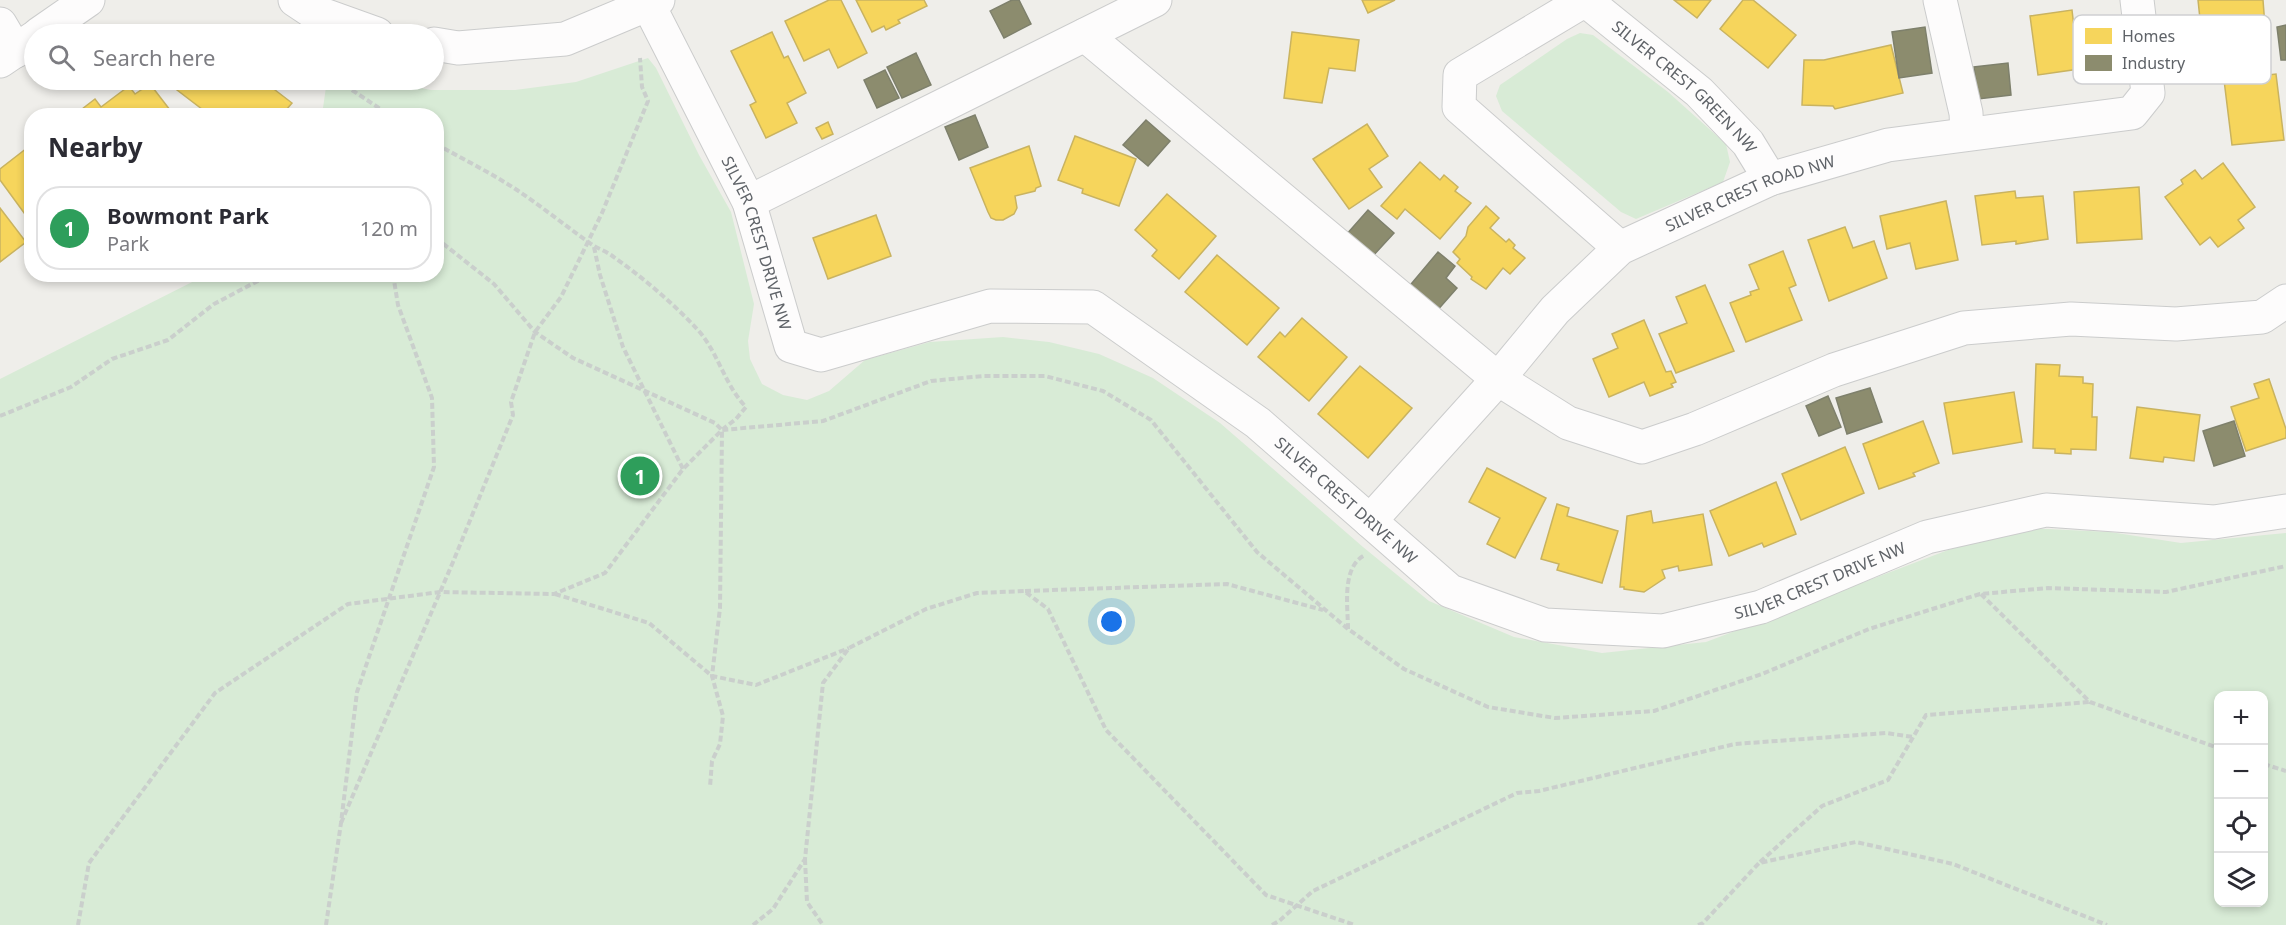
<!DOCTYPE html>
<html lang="en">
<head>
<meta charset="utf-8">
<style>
	body { margin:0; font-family:"Noto Sans",sans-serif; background:#f7f7f7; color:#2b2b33 }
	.controls { position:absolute; right:18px; bottom:18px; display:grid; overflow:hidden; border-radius:12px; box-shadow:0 3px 9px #0003 }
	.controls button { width:54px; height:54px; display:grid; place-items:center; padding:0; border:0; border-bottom:2px solid #e1e1e2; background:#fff; color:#2b2b33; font:30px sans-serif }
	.you { position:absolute; left:1112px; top:622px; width:21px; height:21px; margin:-15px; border:4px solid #fff; border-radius:50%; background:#1a73e8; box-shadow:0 0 0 9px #1a73e833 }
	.badge { display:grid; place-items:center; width:39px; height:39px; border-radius:50%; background:#ea580c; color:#fff; font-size:20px; font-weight:700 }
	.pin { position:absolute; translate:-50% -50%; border:3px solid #fff; box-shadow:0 2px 6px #0006 }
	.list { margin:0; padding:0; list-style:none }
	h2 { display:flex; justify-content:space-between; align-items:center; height:78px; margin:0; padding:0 24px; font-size:26px }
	h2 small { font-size:20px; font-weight:400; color:#7c7c81 }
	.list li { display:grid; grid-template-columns:39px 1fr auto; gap:18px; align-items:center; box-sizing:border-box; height:84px; margin:0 12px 12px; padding:0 12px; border:2px solid #e1e1e2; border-radius:24px }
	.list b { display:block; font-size:22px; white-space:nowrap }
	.list p { margin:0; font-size:20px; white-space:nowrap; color:#7c7c81 }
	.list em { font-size:20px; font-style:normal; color:#7c7c81 }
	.icon { flex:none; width:33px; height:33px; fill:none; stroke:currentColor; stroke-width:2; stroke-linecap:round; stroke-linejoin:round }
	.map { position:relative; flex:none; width:2286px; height:925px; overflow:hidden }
	.search { position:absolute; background:#fff; box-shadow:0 3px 9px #0003; left:24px; top:24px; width:420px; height:66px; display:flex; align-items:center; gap:15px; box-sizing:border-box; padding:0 21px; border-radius:33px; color:#7c7c81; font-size:22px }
	.panel { position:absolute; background:#fff; box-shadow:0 3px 9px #0003; left:24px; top:108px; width:420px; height:174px; border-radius:24px }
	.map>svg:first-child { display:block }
	.green { fill:#d8ebd6; fill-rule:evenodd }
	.homes { fill:#f6d55c; stroke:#c9b360; stroke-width:1.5 }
	.industry { fill:#8c8c6e; stroke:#7e806c; stroke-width:1.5 }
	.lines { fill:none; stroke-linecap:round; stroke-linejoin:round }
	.minor-casing { stroke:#cbcccc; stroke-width:35 }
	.path { stroke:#cacfcc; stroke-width:4; stroke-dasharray:6 3; stroke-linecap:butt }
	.minor { stroke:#fdfcfc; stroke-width:33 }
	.labels { text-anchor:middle; stroke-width:6; stroke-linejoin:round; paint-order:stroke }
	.street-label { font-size:16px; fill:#5f6368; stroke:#fff }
	.key { fill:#fff; stroke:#cfd0d2; stroke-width:1.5 }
	.key-label { font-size:16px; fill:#5f6368 }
</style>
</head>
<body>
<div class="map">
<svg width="2286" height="925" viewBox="0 0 2286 925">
	<rect width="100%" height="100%" fill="#efeeea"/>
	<g class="green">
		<path d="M 1580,33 L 1593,35 L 1668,92 L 1726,144 L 1730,162 L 1723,182 L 1636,219 L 1621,212 L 1502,111 L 1496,96 L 1500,85 L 1567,39 Z"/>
		<path d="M 648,58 L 656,68 L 699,155 L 731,212 L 754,304 L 748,341 L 750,359 L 762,384 L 783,395 L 807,400 L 829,391 L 865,360 L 930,342 L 1003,337 L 1049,342 L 1099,354 L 1153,378 L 1220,423 L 1363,547 L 1429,601 L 1514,637 L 1602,653 L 1706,642 L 1956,547 L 2025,528 L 2110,532 L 2181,543 L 2286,533 L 2286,925 L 0,925 L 0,379 L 206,275 L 436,274 L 436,116 L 322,115 L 327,80 L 380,80 L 431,90 L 515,90 L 576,82 ZM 2218,696 L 2264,696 L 2264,902 L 2218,902 Z"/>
	</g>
	<g class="homes">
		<path d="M 829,0 L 841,0 L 867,53 L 838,68 L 829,49 L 804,61 L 785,21 Z"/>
		<path d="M 856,0 L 924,0 L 927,6 L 898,20 L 900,23 L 886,30 L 884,26 L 872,32 Z"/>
		<path d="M 1362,0 L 1395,0 L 1368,13 Z"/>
		<path d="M 1674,0 L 1711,0 L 1697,18 Z"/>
		<path d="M 1743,0 L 1753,0 L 1796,35 L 1768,68 L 1720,29 Z"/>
		<path d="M 2198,0 L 2263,0 L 2267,53 L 2228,58 L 2225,35 L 2202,38 Z"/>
		<path d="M 2072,10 L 2075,36 L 2089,35 L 2091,52 L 2077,53 L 2079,69 L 2038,75 L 2030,16 Z"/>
		<path d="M 772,32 L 784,58 L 788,56 L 806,93 L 787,103 L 797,123 L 766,138 L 750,105 L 756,102 L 731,51 Z"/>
		<path d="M 1292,32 L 1359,40 L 1355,71 L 1329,68 L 1322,103 L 1284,98 Z"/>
		<path d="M 1891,45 L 1903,93 L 1835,109 L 1833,106 L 1802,105 L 1804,60 L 1824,60 Z"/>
		<path d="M 2276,74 L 2284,140 L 2232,145 L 2224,80 Z"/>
		<path d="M 164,80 L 262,80 L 292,103 L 281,116 L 211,116 Z"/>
		<path d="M 150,84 L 170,110 L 164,116 L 73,116 L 95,99 L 101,107 L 129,86 L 135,94 Z"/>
		<path d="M 828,122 L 833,134 L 822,139 L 816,128 Z"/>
		<path d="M 1367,124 L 1388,156 L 1369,169 L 1382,187 L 1349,209 L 1313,159 Z"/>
		<path d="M 1075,136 L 1136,159 L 1119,206 L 1082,193 L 1083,189 L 1058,180 Z"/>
		<path d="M 1029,146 L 1041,186 L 1036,188 L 1035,191 L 1015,196 L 1017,208 L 1014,214 L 1003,220 L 996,220 L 991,218 L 988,212 L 970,168 Z"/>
		<path d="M 27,148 L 32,154 L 30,221 L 0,180 L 0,169 Z"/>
		<path d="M 1420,162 L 1440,180 L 1444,175 L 1458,187 L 1455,191 L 1471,203 L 1440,239 L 1405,209 L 1397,219 L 1381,206 Z"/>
		<path d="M 2223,163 L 2255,207 L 2238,220 L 2244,228 L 2218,247 L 2210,237 L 2200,245 L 2165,197 L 2183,184 L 2181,180 L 2195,170 L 2202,179 Z"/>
		<path d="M 2139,187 L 2142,239 L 2077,243 L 2074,192 Z"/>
		<path d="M 2015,191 L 2016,198 L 2043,196 L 2048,239 L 2016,244 L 2016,241 L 1982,245 L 1975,196 Z"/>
		<path d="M 1167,194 L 1216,236 L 1179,279 L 1152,256 L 1157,250 L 1135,230 Z"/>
		<path d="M 1946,201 L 1958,260 L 1916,269 L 1910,243 L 1887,249 L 1880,216 Z"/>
		<path d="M 1486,206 L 1499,218 L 1490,228 L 1506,242 L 1509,239 L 1515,245 L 1513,248 L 1525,258 L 1510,274 L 1503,268 L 1486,289 L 1471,279 L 1472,277 L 1457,263 L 1460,259 L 1453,252 L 1466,236 L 1468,227 Z"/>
		<path d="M 0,208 L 26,242 L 0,262 Z"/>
		<path d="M 876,215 L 891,256 L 828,279 L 813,238 Z"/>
		<path d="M 1845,227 L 1853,248 L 1874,241 L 1887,278 L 1829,301 L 1808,240 Z"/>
		<path d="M 1783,251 L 1796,285 L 1789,288 L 1802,320 L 1746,342 L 1730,303 L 1751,295 L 1750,292 L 1759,289 L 1749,265 Z"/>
		<path d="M 1217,255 L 1279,308 L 1247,345 L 1185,292 Z"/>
		<path d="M 1705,285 L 1734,351 L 1676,373 L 1659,334 L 1687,323 L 1676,297 Z"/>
		<path d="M 1302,318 L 1347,357 L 1309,401 L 1258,357 L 1280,332 L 1285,337 Z"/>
		<path d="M 1644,320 L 1666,372 L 1671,371 L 1676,382 L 1671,384 L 1673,387 L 1650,396 L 1644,382 L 1609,397 L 1593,359 L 1618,348 L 1612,334 Z"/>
		<path d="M 2036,364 L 2060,365 L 2059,376 L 2083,377 L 2083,383 L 2093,384 L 2092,417 L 2097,417 L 2096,450 L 2071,449 L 2071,454 L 2055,453 L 2055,449 L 2033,448 Z"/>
		<path d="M 1360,366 L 1412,408 L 1368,458 L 1318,414 Z"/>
		<path d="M 2269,379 L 2286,429 L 2286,438 L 2246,451 L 2231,407 L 2259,398 L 2254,384 Z"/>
		<path d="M 2014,392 L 2022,442 L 1953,454 L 1944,403 Z"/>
		<path d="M 2137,407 L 2200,415 L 2194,461 L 2164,457 L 2163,462 L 2130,458 Z"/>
		<path d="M 1923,421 L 1939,463 L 1913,473 L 1915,476 L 1879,489 L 1863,444 Z"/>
		<path d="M 1845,447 L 1864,493 L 1801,520 L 1782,474 Z"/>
		<path d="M 1487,468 L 1546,498 L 1515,558 L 1487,544 L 1500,518 L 1469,502 Z"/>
		<path d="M 1776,482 L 1796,534 L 1764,547 L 1762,543 L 1729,556 L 1710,511 Z"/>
		<path d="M 1557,504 L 1569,508 L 1567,516 L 1618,531 L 1602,583 L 1557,570 L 1559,564 L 1541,559 Z"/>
		<path d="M 1651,511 L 1653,523 L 1703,514 L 1712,565 L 1679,571 L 1678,566 L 1662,570 L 1665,578 L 1644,592 L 1624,589 L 1624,587 L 1620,587 L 1627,516 Z"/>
	</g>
	<g class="industry">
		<path d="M 1012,0 L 1019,0 L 1031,24 L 1004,38 L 990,11 Z"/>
		<path d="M 2286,25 L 2286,60 L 2281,60 L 2277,27 Z"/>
		<path d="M 1925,27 L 1932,73 L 1899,78 L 1892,32 Z"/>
		<path d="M 916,53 L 931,85 L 902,98 L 887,67 Z"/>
		<path d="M 2008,63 L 2011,95 L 1978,99 L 1974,67 Z"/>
		<path d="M 885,70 L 899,98 L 877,108 L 864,80 Z"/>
		<path d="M 975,115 L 988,147 L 959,160 L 945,127 Z"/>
		<path d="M 1146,120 L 1170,141 L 1148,166 L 1123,145 Z"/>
		<path d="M 1368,210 L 1394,233 L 1371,258 L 1346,235 Z"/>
		<path d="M 1438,252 L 1455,266 L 1446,278 L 1457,288 L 1435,313 L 1407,289 Z"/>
		<path d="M 1870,388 L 1882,422 L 1847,434 L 1836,398 Z"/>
		<path d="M 1828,396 L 1841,427 L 1819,436 L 1806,406 Z"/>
		<path d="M 2234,421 L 2245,456 L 2214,466 L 2203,431 Z"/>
	</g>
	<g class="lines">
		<g class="minor-casing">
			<g id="minor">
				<path d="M 295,0 L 310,10 L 377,34"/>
				<path id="s1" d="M 646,0 L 749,202 L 791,346 L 821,355 L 990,306 L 1093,307 L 1258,423 L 1450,591 L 1545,625 L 1663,631 L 1761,607 L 1927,537 L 2046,510 L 2214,522 L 2286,511"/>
				<path d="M 1940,0 L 1966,113 L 1967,133"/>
				<path d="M 0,24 L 16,51"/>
				<path d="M 39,34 L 88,0"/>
				<path d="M 1085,35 L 1498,379 L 1568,423 L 1642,447 L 1695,429 L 1834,370 L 1964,328 L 2071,319 L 2176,324 L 2262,317 L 2286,301"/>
				<path d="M 434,44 L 458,48 L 565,39 L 658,0"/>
				<path d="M 0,61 L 34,38"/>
				<path d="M 749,202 L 1155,0"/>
				<path id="s2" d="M 1620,248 L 1459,107 L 1460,75 L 1585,0 L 1699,92 L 1748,143 L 1770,179"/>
				<path id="s3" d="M 1370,521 L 1498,379 L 1555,310 L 1620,248 L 1770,179 L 1888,145 L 2132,113 L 2148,93 L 2137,0"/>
			</g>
		</g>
		<g class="path">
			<path d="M 337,80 L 391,116"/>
			<path d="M 436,144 C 463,159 491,173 517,190 C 542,207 566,226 591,244 C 597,248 605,251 611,255 C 641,276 673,303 698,330 C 719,354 724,384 746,407 L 736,419 L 723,429"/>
			<path d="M 436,238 L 494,284 L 535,332 L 573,358 L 715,423 L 722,430 L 720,608 L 712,676 L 723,716 L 720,744 L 712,761 L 710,787"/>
			<path d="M 594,247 L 600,275 L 623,347 L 683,469"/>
			<path d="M 0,416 L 71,387 L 112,359 L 168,340 L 214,304 L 271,274"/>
			<path d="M 1025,591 L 1227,584 L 1323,610"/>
			<path d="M 555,594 L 649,623 L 712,676 L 756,685 L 849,648"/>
			<path d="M 1981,594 L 2090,702 L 2218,748"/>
			<path d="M 1348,629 C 1348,607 1341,567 1365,555"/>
			<path d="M 2264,764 L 2286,771"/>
			<path d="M 341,823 L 453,562 L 513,415 L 511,402 L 535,332 L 561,297 L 602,213 L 648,101 L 642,87 L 640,58"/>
			<path d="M 805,859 L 807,902 L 823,925"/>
			<path d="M 1760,862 L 1822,806 L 1888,780 L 1926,715 L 2090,702"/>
			<path d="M 78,925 L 89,863 L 215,693 L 348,604 L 440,592 L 554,594 L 605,573 L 683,469 L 722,430 L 823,421 L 931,381 L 983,376 L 1045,376 L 1103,391 L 1151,420 L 1257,552 L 1348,629 L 1404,669 L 1488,707 L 1555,718 L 1654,711 L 1762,674 L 1869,629 L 1980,594 L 2048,588 L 2166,592 L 2286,566"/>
			<path d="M 326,925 L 341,823 L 357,692 L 434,467 L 432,398 L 398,305 L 393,274"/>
			<path d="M 753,925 L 773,909 L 805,859 L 823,683 L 849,648 L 926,609 L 977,593 L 1024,591 L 1048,609 L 1106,730 L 1266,895 L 1355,925"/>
			<path d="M 1272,925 L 1279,921 L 1313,891 L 1517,793 L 1539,791 L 1735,744 L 1886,733 L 1913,737"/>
			<path d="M 1698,925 L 1703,923 L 1759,863 L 1856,842 L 1953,864 L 2107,925"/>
		</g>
		<use href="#minor" class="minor"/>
	</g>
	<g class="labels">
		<g class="street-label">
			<text dy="6" stroke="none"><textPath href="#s2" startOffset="524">SILVER CREST GREEN NW</textPath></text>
			<text dy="6" stroke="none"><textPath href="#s3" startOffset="512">SILVER CREST ROAD NW</textPath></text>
			<text dy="6" stroke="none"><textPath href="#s1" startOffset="268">SILVER CREST DRIVE NW</textPath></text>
			<text dy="6" stroke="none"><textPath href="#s1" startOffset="1006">SILVER CREST DRIVE NW</textPath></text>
			<text dy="6" stroke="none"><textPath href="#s1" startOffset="1528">SILVER CREST DRIVE NW</textPath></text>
		</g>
	</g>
	<rect x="2073" y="15" width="198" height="69" rx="9" class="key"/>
	<rect x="2085" y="28" width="27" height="16" fill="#f6d55c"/>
	<rect x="2085" y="55" width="27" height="16" fill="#8c8c6e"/>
	<g class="key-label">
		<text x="2122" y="42">Homes</text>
		<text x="2122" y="69">Industry</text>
	</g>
</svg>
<div class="controls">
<button>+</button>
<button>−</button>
<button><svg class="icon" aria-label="locate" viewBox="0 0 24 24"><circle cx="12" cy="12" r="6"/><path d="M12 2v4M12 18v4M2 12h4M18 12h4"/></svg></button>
<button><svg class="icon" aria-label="layers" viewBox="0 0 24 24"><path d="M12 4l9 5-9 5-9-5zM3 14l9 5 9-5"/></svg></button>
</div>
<div class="you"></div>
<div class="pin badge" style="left:640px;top:476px;background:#2e9e5b">1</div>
<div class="search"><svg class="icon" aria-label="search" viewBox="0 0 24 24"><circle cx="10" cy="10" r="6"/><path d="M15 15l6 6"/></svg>Search here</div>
<section class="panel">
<h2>Nearby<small></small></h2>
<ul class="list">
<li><span class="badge" style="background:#2e9e5b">1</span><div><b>Bowmont Park</b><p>Park</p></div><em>120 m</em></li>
</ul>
</section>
</div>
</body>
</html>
